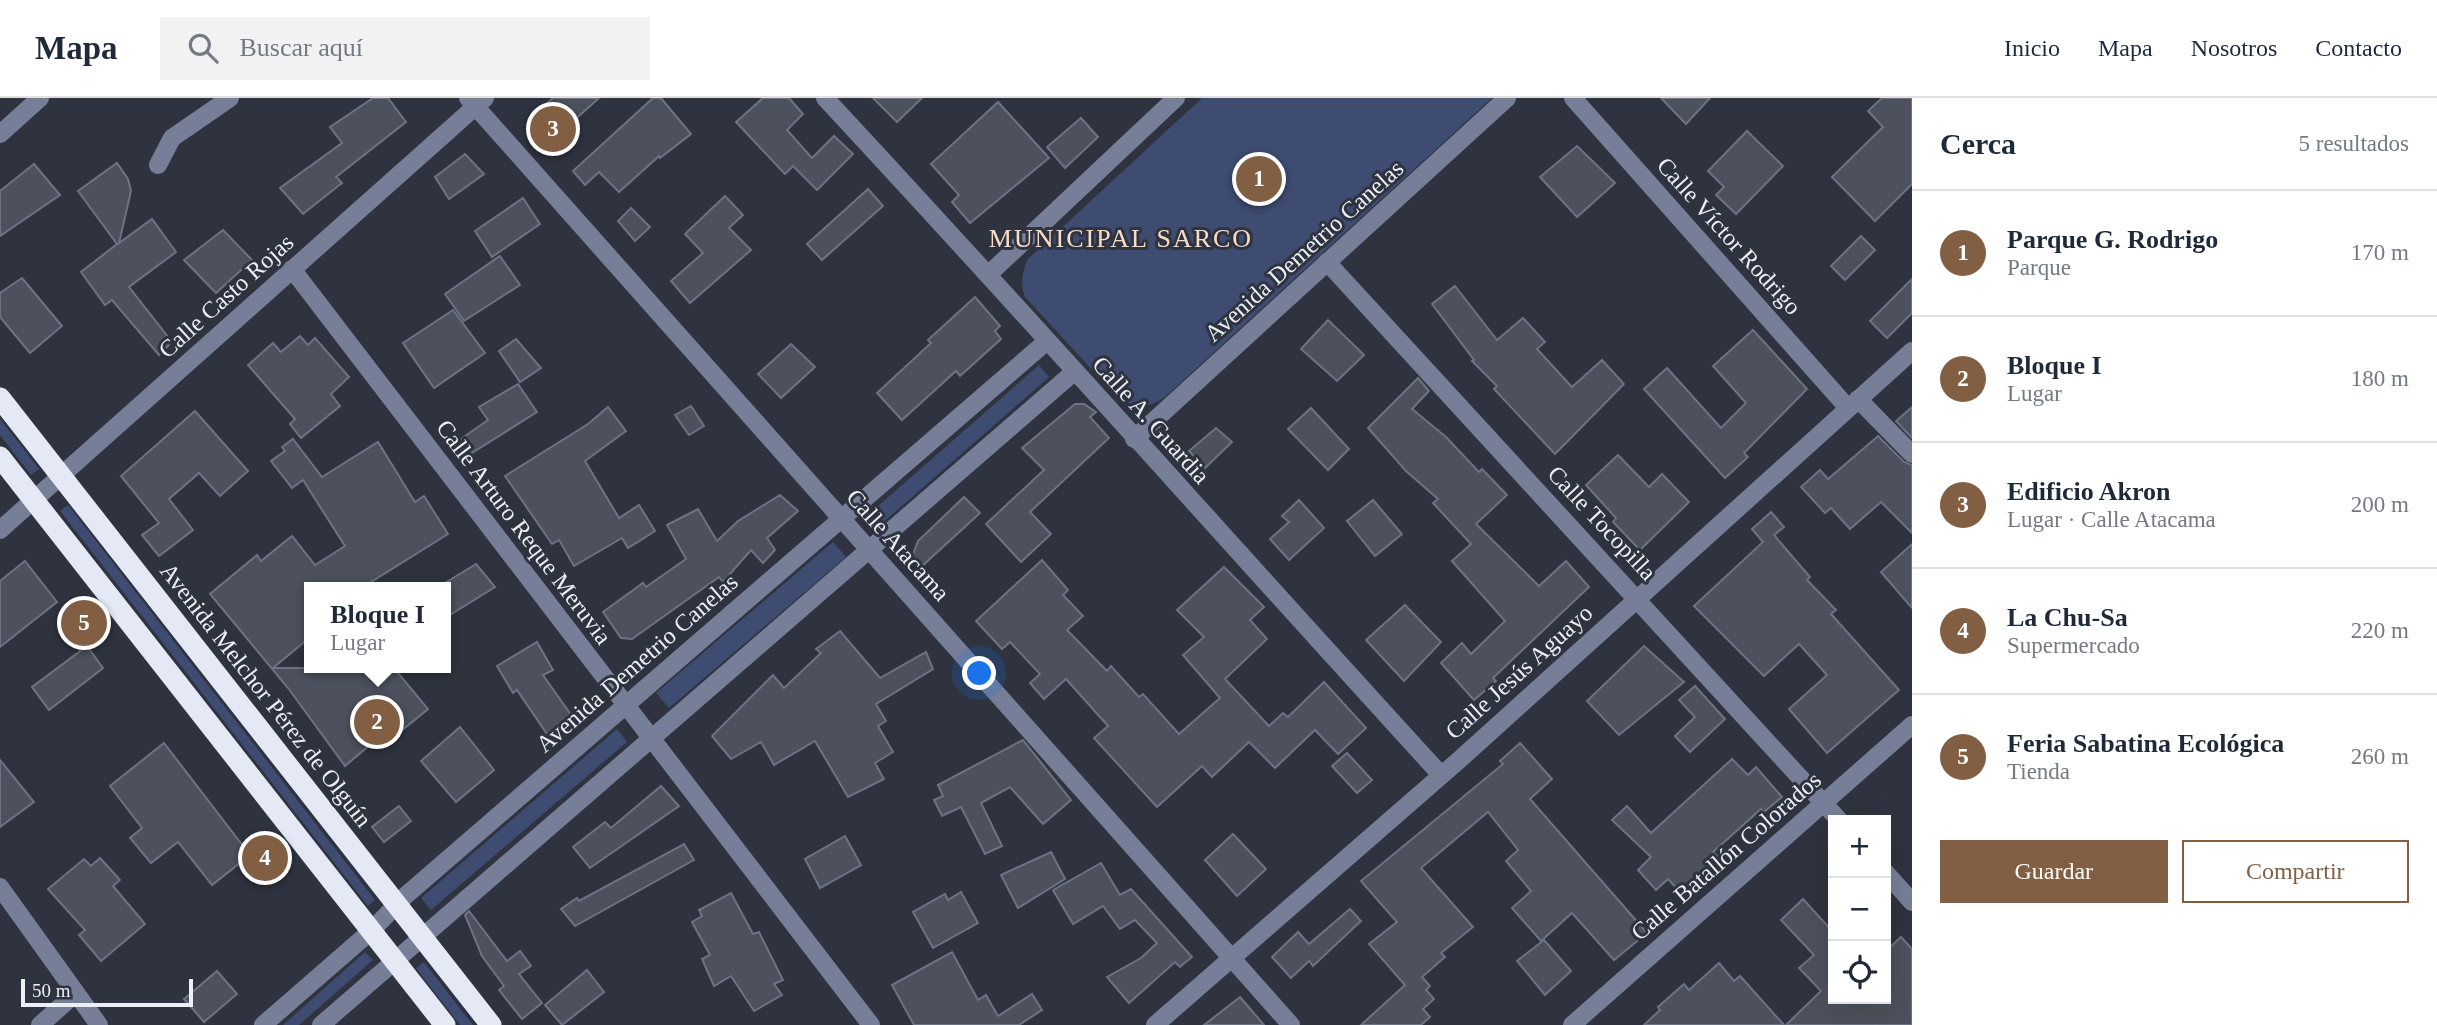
<!DOCTYPE html>
<html lang="es">
<head>
<meta charset="utf-8">
<style>
	body { margin:0; font-family:Georgia,serif; background:#f2f2f3; color:#1f2937 }
	.controls { position:absolute; right:21px; bottom:21px; display:grid; overflow:hidden; border-radius:0px; box-shadow:0 7px 28px #0002 }
	.controls button { width:63px; height:63px; display:grid; place-items:center; padding:0; border:0; border-bottom:2px solid #e0e1e3; background:#fff; color:#1f2937; font:35px sans-serif }
	.scale { position:absolute; left:21px; bottom:18px; width:172px; box-sizing:border-box; padding-left:7px; border:4px solid #eceff6; border-top:0; font-size:19px; line-height:24px; white-space:nowrap; color:#eceff6; -webkit-text-stroke:5px #2f333f; paint-order:stroke }
	.you { position:absolute; left:980px; top:576px; width:24px; height:24px; margin:-18px; border:5px solid #fff; border-radius:50%; background:#1a73e8; box-shadow:0 0 0 10px #1a73e833 }
	.badge { display:grid; place-items:center; width:46px; height:46px; border-radius:50%; background:#825e43; color:#fff; font-size:23px; font-weight:700 }
	.pin { position:absolute; translate:-50% -50%; border:4px solid #fff; box-shadow:0 2px 7px #0006 }
	.popup { position:absolute; left:304px; top:484px; width:147px; height:91px; box-sizing:border-box; display:grid; place-content:center; border-radius:0px; background:#fff; filter:drop-shadow(0 2px 5px #0005); font-size:23px; white-space:nowrap; color:#747a83 }
	.popup b { font-size:26px; color:#1f2937 }
	.popup::after { content:''; position:absolute; left:50%; top:100%; margin-left:-14px; border:14px solid transparent; border-top-color:#fff }
	.list { margin:0; padding:0; list-style:none }
	h2 { display:flex; justify-content:space-between; align-items:center; height:91px; margin:0; padding:0 28px; font-size:30px }
	h2 small { font-size:23px; font-weight:400; color:#747a83 }
	.list li { display:grid; grid-template-columns:46px 1fr auto; gap:21px; align-items:center; box-sizing:border-box; height:126px; padding:0 28px; border-top:2px solid #e0e1e3 }
	.list b { display:block; font-size:26px; white-space:nowrap }
	.list p { margin:0; font-size:23px; white-space:nowrap; color:#747a83 }
	.list em { font-size:23px; font-style:normal; color:#747a83 }
	.actions { display:flex; gap:14px; padding:21px 28px }
	.actions a { flex:1; padding:16px 0; border:2px solid #825e43; border-radius:0px; text-align:center; font-size:24px; color:#825e43 }
	.actions .main { background:#825e43; color:#fff }
	.icon { flex:none; width:38px; height:38px; fill:none; stroke:currentColor; stroke-width:2; stroke-linecap:round; stroke-linejoin:round }
	.map { position:relative; flex:none; width:1912px; height:927px; overflow:hidden }
	header { display:flex; align-items:center; gap:42px; box-sizing:border-box; height:98px; padding:0 35px; background:#fff; border-bottom:2px solid #e0e1e3 }
	header strong { font-size:33px }
	nav { display:flex; gap:38px; margin-inline-start:auto; font-size:24px }
	.search { width:490px; height:63px; background:#f2f2f3; display:flex; align-items:center; gap:18px; box-sizing:border-box; padding:0 24px; border-radius:0px; color:#747a83; font-size:26px }
	main { display:flex }
	aside { flex:1; background:#fff }
	.map>svg:first-child { display:block }
	.green { fill:#3e4c71 }
	.building { fill:#4c515d; stroke:#6d7380; stroke-width:2 }
	.lines { fill:none; stroke-linecap:round; stroke-linejoin:round }
	.minor { stroke:#767f97; stroke-width:18 }
	.highway { stroke:#e4e9f5; stroke-width:21 }
	.labels { text-anchor:middle; stroke-width:6; stroke-linejoin:round; paint-order:stroke }
	.street-label { font-size:24px; fill:#eceff6; stroke:#2f333f }
	.neighbourhood-label { font-size:26px; letter-spacing:2px; fill:#f7dcc8; stroke:#2f333f }
</style>
</head>
<body>
<header>
<strong>Mapa</strong>
<div class="search"><svg class="icon" aria-label="search" viewBox="0 0 24 24"><circle cx="10" cy="10" r="6"/><path d="M15 15l6 6"/></svg>Buscar aquí</div>
<nav><a>Inicio</a><a>Mapa</a><a>Nosotros</a><a>Contacto</a></nav>
</header>
<main>
<div class="map">
<svg width="1912" height="927" viewBox="0 0 1912 927">
	<rect width="100%" height="100%" fill="#2f333f"/>
	<g class="green">
		<path d="M 1202,0 L 1492,0 L 1165,299 C 1147,311 1137,310 1119,301 L 1025,199 C 1020,185 1022,176 1027,162 Z"/>
		<path d="M 1039,267 L 1049,279 L 879,428 L 869,416 Z"/>
		<path d="M 0,321 L 39,371 L 31,377 L 0,337 Z"/>
		<path d="M 68,407 L 375,802 L 368,808 L 60,413 Z"/>
		<path d="M 833,444 L 846,459 L 669,610 L 656,595 Z"/>
		<path d="M 617,631 L 627,644 L 431,812 L 421,800 Z"/>
		<path d="M 365,854 L 373,862 L 299,927 L 283,927 Z"/>
		<path d="M 424,864 L 473,927 L 460,927 L 416,870 Z"/>
	</g>
	<g class="building">
		<path d="M 373,0 L 388,0 L 406,24 L 336,79 L 342,85 L 303,116 L 280,90 L 342,45 L 330,29 Z"/>
		<path d="M 553,0 L 599,0 L 551,43 L 531,20 Z"/>
		<path d="M 653,0 L 661,0 L 691,36 L 660,60 L 659,58 L 619,94 L 599,74 L 585,87 L 573,73 Z"/>
		<path d="M 763,0 L 789,0 L 803,16 L 787,32 L 812,60 L 834,38 L 853,56 L 817,92 L 793,68 L 785,76 L 736,24 Z"/>
		<path d="M 873,0 L 922,0 L 897,24 Z"/>
		<path d="M 1661,0 L 1710,0 L 1686,26 Z"/>
		<path d="M 1882,0 L 1912,0 L 1912,86 L 1875,123 L 1832,79 L 1883,29 L 1868,13 Z"/>
		<path d="M 998,4 L 1049,60 L 970,125 L 952,104 L 959,97 L 931,66 Z"/>
		<path d="M 1081,20 L 1098,39 L 1065,70 L 1047,49 Z"/>
		<path d="M 1747,33 L 1783,68 L 1736,116 L 1716,97 L 1724,89 L 1708,73 Z"/>
		<path d="M 1577,48 L 1615,85 L 1577,119 L 1540,79 Z"/>
		<path d="M 465,56 L 484,76 L 449,101 L 435,79 Z"/>
		<path d="M 117,65 L 128,81 L 131,93 L 119,145 L 152,121 L 176,154 L 129,189 L 172,244 L 159,257 L 112,202 L 105,207 L 81,174 L 117,146 L 78,93 Z"/>
		<path d="M 34,66 L 60,97 L 0,138 L 0,93 Z"/>
		<path d="M 868,91 L 883,108 L 822,162 L 807,146 Z"/>
		<path d="M 725,98 L 743,117 L 729,130 L 751,152 L 690,205 L 671,183 L 703,155 L 685,136 Z"/>
		<path d="M 523,100 L 540,126 L 492,159 L 475,133 Z"/>
		<path d="M 631,110 L 650,129 L 635,143 L 618,123 Z"/>
		<path d="M 223,132 L 252,162 L 216,195 L 184,162 Z"/>
		<path d="M 1861,138 L 1875,152 L 1845,182 L 1831,168 Z"/>
		<path d="M 500,158 L 520,187 L 464,223 L 445,196 Z"/>
		<path d="M 22,180 L 62,228 L 30,255 L 0,219 L 0,195 Z"/>
		<path d="M 1912,181 L 1912,215 L 1887,240 L 1870,223 Z"/>
		<path d="M 1455,188 L 1497,242 L 1523,220 L 1545,244 L 1537,251 L 1572,289 L 1602,262 L 1624,286 L 1555,356 L 1494,291 L 1497,288 L 1472,263 L 1474,262 L 1432,206 Z"/>
		<path d="M 975,199 L 1000,228 L 995,233 L 1001,241 L 960,278 L 956,273 L 902,322 L 877,295 L 931,245 L 928,242 Z"/>
		<path d="M 453,212 L 485,255 L 434,290 L 403,245 Z"/>
		<path d="M 1328,222 L 1364,257 L 1337,283 L 1301,251 Z"/>
		<path d="M 1753,232 L 1807,291 L 1744,355 L 1748,359 L 1725,380 L 1644,291 L 1667,270 L 1721,330 L 1746,305 L 1713,268 Z"/>
		<path d="M 300,238 L 308,247 L 315,240 L 349,279 L 331,296 L 340,308 L 301,340 L 290,326 L 295,321 L 248,267 L 273,245 L 281,254 Z"/>
		<path d="M 516,241 L 541,270 L 520,284 L 499,253 Z"/>
		<path d="M 791,246 L 815,269 L 781,300 L 758,276 Z"/>
		<path d="M 1418,280 L 1429,293 L 1412,311 L 1446,339 L 1479,374 L 1482,371 L 1507,397 L 1476,426 L 1539,488 L 1566,463 L 1589,489 L 1493,580 L 1496,583 L 1474,602 L 1441,565 L 1462,545 L 1471,556 L 1505,523 L 1452,463 L 1471,446 L 1433,405 L 1438,401 L 1406,373 L 1368,330 Z"/>
		<path d="M 518,286 L 537,314 L 467,358 L 458,343 L 488,322 L 479,309 Z"/>
		<path d="M 1075,306 L 1084,306 L 1096,314 L 1090,319 L 1109,340 L 1030,414 L 1051,436 L 1021,464 L 986,426 L 1044,372 L 1022,350 Z"/>
		<path d="M 691,308 L 704,328 L 689,337 L 675,317 Z"/>
		<path d="M 608,309 L 626,333 L 585,363 L 619,420 L 639,407 L 655,433 L 628,450 L 622,440 L 574,468 L 559,442 L 552,446 L 505,378 L 588,326 Z"/>
		<path d="M 1912,309 L 1912,340 L 1896,323 Z"/>
		<path d="M 1311,310 L 1349,351 L 1328,372 L 1288,331 Z"/>
		<path d="M 195,313 L 248,373 L 220,398 L 199,375 L 169,401 L 193,432 L 159,458 L 142,437 L 159,425 L 121,378 Z"/>
		<path d="M 1216,330 L 1232,344 L 1205,370 L 1189,353 Z"/>
		<path d="M 1878,338 L 1904,364 L 1912,367 L 1912,435 L 1881,404 L 1850,431 L 1831,410 L 1825,415 L 1801,389 L 1820,372 L 1828,381 Z"/>
		<path d="M 293,341 L 322,379 L 378,344 L 415,404 L 424,398 L 448,436 L 363,489 L 309,489 L 309,540 L 273,570 L 394,570 L 428,611 L 389,643 L 383,636 L 345,668 L 288,590 L 210,496 L 257,457 L 261,463 L 292,438 L 315,467 L 345,448 L 303,382 L 292,390 L 271,363 L 285,353 L 282,349 Z"/>
		<path d="M 1618,357 L 1649,389 L 1662,376 L 1689,404 L 1640,452 L 1613,424 L 1616,420 L 1586,387 Z"/>
		<path d="M 780,397 L 798,413 L 767,440 L 775,452 L 763,465 L 751,452 L 723,484 L 719,479 L 632,541 L 621,540 L 603,514 L 643,485 L 646,489 L 686,461 L 667,427 L 698,411 L 717,443 L 738,423 Z"/>
		<path d="M 964,399 L 980,415 L 920,470 L 912,459 L 918,443 Z"/>
		<path d="M 1299,402 L 1324,430 L 1289,462 L 1270,441 L 1289,424 L 1282,418 Z"/>
		<path d="M 1373,402 L 1402,436 L 1375,458 L 1347,423 Z"/>
		<path d="M 1771,414 L 1784,429 L 1774,437 L 1810,479 L 1807,482 L 1836,512 L 1831,516 L 1899,592 L 1827,655 L 1789,611 L 1827,577 L 1799,546 L 1764,578 L 1694,508 L 1763,444 L 1752,431 Z"/>
		<path d="M 1912,446 L 1912,510 L 1881,474 Z"/>
		<path d="M 1042,462 L 1068,492 L 1063,497 L 1083,518 L 1067,532 L 1107,573 L 1111,568 L 1139,599 L 1143,596 L 1179,636 L 1220,600 L 1183,557 L 1204,539 L 1177,512 L 1224,469 L 1264,509 L 1250,522 L 1267,541 L 1225,581 L 1269,628 L 1283,615 L 1288,619 L 1324,584 L 1366,630 L 1338,656 L 1315,632 L 1275,670 L 1249,644 L 1212,679 L 1202,668 L 1157,709 L 1094,640 L 1108,628 L 1066,581 L 1044,601 L 1030,585 L 1040,576 L 1010,544 L 1002,551 L 976,523 Z"/>
		<path d="M 25,463 L 57,504 L 0,549 L 0,483 Z"/>
		<path d="M 476,466 L 495,489 L 445,520 L 445,485 Z"/>
		<path d="M 1405,507 L 1441,544 L 1404,583 L 1366,542 Z"/>
		<path d="M 840,533 L 880,580 L 926,554 L 933,571 L 876,606 L 886,623 L 878,628 L 893,654 L 875,665 L 884,681 L 848,699 L 815,643 L 774,667 L 761,644 L 731,661 L 712,638 L 773,577 L 784,590 L 821,555 L 816,551 Z"/>
		<path d="M 537,544 L 553,572 L 543,577 L 574,621 L 551,642 L 517,592 L 513,595 L 497,568 Z"/>
		<path d="M 87,548 L 103,570 L 49,612 L 32,589 Z"/>
		<path d="M 1644,548 L 1684,584 L 1619,637 L 1587,603 Z"/>
		<path d="M 1695,588 L 1725,621 L 1690,654 L 1675,638 L 1695,619 L 1679,602 Z"/>
		<path d="M 460,629 L 494,672 L 456,704 L 421,663 Z"/>
		<path d="M 1023,642 L 1071,702 L 1043,726 L 1010,689 L 981,705 L 1002,748 L 985,756 L 961,709 L 942,718 L 934,702 L 943,698 L 938,687 Z"/>
		<path d="M 164,645 L 250,757 L 212,787 L 178,744 L 151,765 L 130,740 L 142,730 L 110,688 Z"/>
		<path d="M 1520,645 L 1552,681 L 1530,701 L 1647,835 L 1614,862 L 1572,815 L 1541,843 L 1512,810 L 1531,793 L 1506,763 L 1518,752 L 1488,714 L 1421,770 L 1473,829 L 1441,855 L 1445,859 L 1422,879 L 1430,888 L 1426,892 L 1434,901 L 1423,911 L 1430,919 L 1421,927 L 1361,927 L 1405,887 L 1369,846 L 1397,824 L 1361,783 L 1503,666 L 1500,663 Z"/>
		<path d="M 1347,655 L 1372,682 L 1357,695 L 1332,668 Z"/>
		<path d="M 1732,661 L 1748,677 L 1756,669 L 1782,699 L 1764,714 L 1761,711 L 1713,754 L 1727,768 L 1710,784 L 1701,775 L 1680,794 L 1668,781 L 1656,792 L 1638,772 L 1651,759 L 1612,722 L 1627,708 L 1651,735 Z"/>
		<path d="M 0,662 L 34,704 L 0,729 Z"/>
		<path d="M 661,688 L 679,708 L 590,770 L 573,749 L 605,724 L 611,730 Z"/>
		<path d="M 399,708 L 411,723 L 384,744 L 372,729 Z"/>
		<path d="M 1233,736 L 1266,771 L 1237,798 L 1205,762 Z"/>
		<path d="M 845,738 L 861,767 L 820,790 L 805,761 Z"/>
		<path d="M 684,746 L 694,762 L 575,828 L 561,811 L 577,800 L 579,803 Z"/>
		<path d="M 1051,754 L 1065,781 L 1018,810 L 1001,777 Z"/>
		<path d="M 100,760 L 120,782 L 113,788 L 145,826 L 101,863 L 79,837 L 85,832 L 48,791 L 84,761 L 91,768 Z"/>
		<path d="M 1101,765 L 1120,797 L 1131,791 L 1192,859 L 1180,869 L 1175,864 L 1129,905 L 1107,879 L 1141,860 L 1157,845 L 1135,822 L 1120,831 L 1103,808 L 1073,826 L 1053,792 Z"/>
		<path d="M 961,794 L 978,825 L 933,850 L 913,814 L 945,796 L 948,802 Z"/>
		<path d="M 731,795 L 753,836 L 759,834 L 783,882 L 774,886 L 782,897 L 754,913 L 731,878 L 714,888 L 702,861 L 710,857 L 692,824 L 702,818 L 699,812 Z"/>
		<path d="M 1803,801 L 1833,834 L 1833,901 L 1886,901 L 1886,853 L 1901,839 L 1912,851 L 1912,927 L 1786,927 L 1821,893 L 1799,870 L 1814,857 L 1781,822 Z"/>
		<path d="M 1350,811 L 1361,823 L 1313,868 L 1309,863 L 1291,880 L 1272,859 L 1298,834 L 1309,846 Z"/>
		<path d="M 469,813 L 507,863 L 520,853 L 531,868 L 519,876 L 542,905 L 522,921 L 499,892 L 504,888 L 482,858 L 465,817 Z"/>
		<path d="M 1544,842 L 1571,873 L 1545,897 L 1517,863 Z"/>
		<path d="M 952,854 L 978,902 L 986,897 L 998,918 L 1032,896 L 1042,912 L 1019,927 L 914,927 L 892,887 Z"/>
		<path d="M 1719,865 L 1734,883 L 1740,878 L 1784,927 L 1644,927 L 1660,912 L 1658,909 L 1684,886 L 1689,892 Z"/>
		<path d="M 587,872 L 604,894 L 562,927 L 545,907 Z"/>
		<path d="M 217,873 L 237,896 L 204,924 L 184,901 Z"/>
		<path d="M 1240,899 L 1264,927 L 1204,927 Z"/>
	</g>
	<g class="lines">
		<g class="minor">
			<path d="M 468,0 L 1291,927"/>
			<path d="M 825,0 C 1033,223 1235,452 1441,677"/>
			<path d="M 1573,0 L 1848,310"/>
			<path d="M 0,36 L 40,0"/>
			<path d="M 158,67 L 172,40 L 230,0"/>
			<path d="M 1327,164 L 1839,722"/>
			<path d="M 292,171 L 871,927"/>
			<path d="M 989,176 L 1176,0"/>
			<path d="M 1858,301 L 1912,356"/>
			<path d="M 1134,341 L 1507,0"/>
			<path d="M 0,432 L 485,0"/>
			<path d="M 1886,775 L 1912,804"/>
			<path d="M 0,789 L 99,927"/>
			<path d="M 40,927 L 76,895"/>
			<path d="M 263,927 L 371,833 L 404,799 L 1047,243"/>
			<path d="M 321,927 L 1074,274"/>
			<path d="M 1155,927 L 1458,663 L 1912,253"/>
			<path d="M 1572,927 L 1912,627"/>
		</g>
		<g class="highway">
			<path d="M 0,300 L 491,927"/>
			<path d="M 0,359 L 445,927"/>
		</g>
	</g>
	<g class="labels">
		<g class="street-label">
			<text transform="translate(1729 138) rotate(48)" y="8">Calle Víctor Rodrigo</text>
			<text transform="translate(1304 153) rotate(-42)" y="8">Avenida Demetrio Canelas</text>
			<text transform="translate(226 198) rotate(-42)" y="8">Calle Casto Rojas</text>
			<text transform="translate(1151 322) rotate(48)" y="8">Calle A. Guardia</text>
			<text transform="translate(1602 425) rotate(47)" y="8">Calle Tocopilla</text>
			<text transform="translate(524 434) rotate(53)" y="8">Calle Arturo Reque Meruvia</text>
			<text transform="translate(898 447) rotate(48)" y="8">Calle Atacama</text>
			<text transform="translate(637 565) rotate(-41)" y="8">Avenida Demetrio Canelas</text>
			<text transform="translate(1519 574) rotate(-42)" y="8">Calle Jesús Aguayo</text>
			<text transform="translate(266 597) rotate(52)" y="8">Avenida Melchor Pérez de Olguín</text>
			<text transform="translate(1726 758) rotate(-41)" y="8">Calle Batallón Colorados</text>
		</g>
		<g class="neighbourhood-label">
			<text x="1121" y="149">MUNICIPAL SARCO</text>
		</g>
	</g>
</svg>
<div class="controls">
<button>+</button>
<button>−</button>
<button><svg class="icon" aria-label="locate" viewBox="0 0 24 24"><circle cx="12" cy="12" r="6"/><path d="M12 2v4M12 18v4M2 12h4M18 12h4"/></svg></button>
</div>
<div class="scale">50 m</div>
<div class="you"></div>
<div class="pin badge" style="left:1259px;top:81px">1</div>
<div class="pin badge" style="left:377px;top:624px">2</div>
<div class="popup"><b>Bloque I</b>Lugar</div>
<div class="pin badge" style="left:553px;top:31px">3</div>
<div class="pin badge" style="left:265px;top:760px">4</div>
<div class="pin badge" style="left:84px;top:525px">5</div>
</div>
<aside>
<h2>Cerca<small>5 resultados</small></h2>
<ul class="list">
<li><span class="badge">1</span><div><b>Parque G. Rodrigo</b><p>Parque</p></div><em>170 m</em></li>
<li><span class="badge">2</span><div><b>Bloque I</b><p>Lugar</p></div><em>180 m</em></li>
<li><span class="badge">3</span><div><b>Edificio Akron</b><p>Lugar · Calle Atacama</p></div><em>200 m</em></li>
<li><span class="badge">4</span><div><b>La Chu-Sa</b><p>Supermercado</p></div><em>220 m</em></li>
<li><span class="badge">5</span><div><b>Feria Sabatina Ecológica</b><p>Tienda</p></div><em>260 m</em></li>
</ul>
<div class="actions"><a class="main">Guardar</a><a>Compartir</a></div>
</aside>
</main>
</body>
</html>
